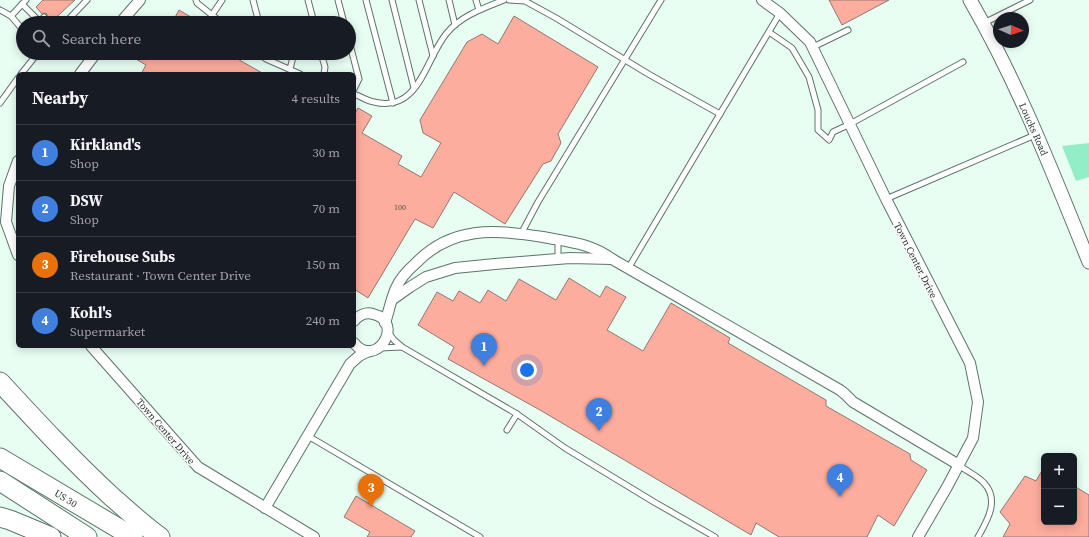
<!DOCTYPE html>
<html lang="en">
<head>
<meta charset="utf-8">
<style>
	body { margin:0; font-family:"Source Serif 4",serif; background:#20242c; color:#f1f3f6 }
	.controls { position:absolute; right:12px; bottom:12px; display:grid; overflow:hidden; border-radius:6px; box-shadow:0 2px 10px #0003 }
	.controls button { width:36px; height:36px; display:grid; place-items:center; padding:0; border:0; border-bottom:1px solid #363941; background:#171b24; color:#f1f3f6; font:20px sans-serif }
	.compass { position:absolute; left:993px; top:12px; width:36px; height:36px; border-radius:50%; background:#171b24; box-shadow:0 2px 10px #0003; rotate:93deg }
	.you { position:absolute; left:527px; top:370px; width:14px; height:14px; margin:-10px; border:3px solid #fff; border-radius:50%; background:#1a73e8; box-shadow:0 0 0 6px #1a73e833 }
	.badge { display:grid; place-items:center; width:26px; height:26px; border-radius:50%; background:#bf331d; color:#fff; font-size:13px; font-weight:700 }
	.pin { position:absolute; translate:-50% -33px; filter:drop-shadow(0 1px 2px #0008) }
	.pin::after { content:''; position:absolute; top:21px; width:14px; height:12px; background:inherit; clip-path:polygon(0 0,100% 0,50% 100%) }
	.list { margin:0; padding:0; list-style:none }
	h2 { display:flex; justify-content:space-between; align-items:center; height:52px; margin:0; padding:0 16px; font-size:17px }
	h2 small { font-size:13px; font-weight:400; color:#9ea1a6 }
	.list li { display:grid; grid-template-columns:26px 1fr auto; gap:12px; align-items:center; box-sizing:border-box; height:56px; padding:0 16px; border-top:1px solid #363941 }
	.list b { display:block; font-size:15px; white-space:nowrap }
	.list p { margin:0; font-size:13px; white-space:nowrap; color:#9ea1a6 }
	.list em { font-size:13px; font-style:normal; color:#9ea1a6 }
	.icon { flex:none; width:22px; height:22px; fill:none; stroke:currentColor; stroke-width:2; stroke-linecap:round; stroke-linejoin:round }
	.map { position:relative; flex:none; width:1089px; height:537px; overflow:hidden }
	.search { position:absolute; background:#171b24; box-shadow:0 2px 10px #0003; left:16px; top:16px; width:340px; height:44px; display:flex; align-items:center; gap:10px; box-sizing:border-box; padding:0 14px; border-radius:22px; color:#9ea1a6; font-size:15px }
	.panel { position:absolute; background:#171b24; box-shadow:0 2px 10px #0003; left:16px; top:72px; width:340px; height:276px; border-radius:6px }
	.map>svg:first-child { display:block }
	.green { fill:#91eec6 }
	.building { fill:#fdad9d; stroke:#927872 }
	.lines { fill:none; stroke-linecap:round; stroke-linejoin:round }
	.service-casing { stroke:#5c7469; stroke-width:7 }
	.minor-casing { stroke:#5c7469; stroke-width:12 }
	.tertiary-casing { stroke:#5c7469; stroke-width:15 }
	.motorway-casing { stroke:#5c7469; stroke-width:21 }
	.service { stroke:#fff; stroke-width:5 }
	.minor { stroke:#fff; stroke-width:10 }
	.tertiary { stroke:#fff; stroke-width:13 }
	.motorway { stroke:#fff; stroke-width:19 }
	.labels { text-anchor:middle; stroke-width:3; stroke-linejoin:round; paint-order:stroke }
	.number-label { font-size:8px; fill:#5f534b }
	.street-label { font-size:10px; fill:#2a3530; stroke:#fff }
</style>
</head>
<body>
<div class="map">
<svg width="1089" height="537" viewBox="0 0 1089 537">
	<rect width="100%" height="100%" fill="#e8fef3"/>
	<path class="green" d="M 1089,143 L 1089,177 L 1076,181 L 1062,146 Z"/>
	<g class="building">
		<path d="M 43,0 L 75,0 L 50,23 L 47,20 L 47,14 L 45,13 L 42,14 L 36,7 Z"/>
		<path d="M 829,0 L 889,0 L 842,25 Z"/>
		<path d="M 179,10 L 201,23 L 172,23 Z"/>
		<path d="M 514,16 L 598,67 L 558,134 L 561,143 L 551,161 L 543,164 L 505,224 L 454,192 L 433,228 L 415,219 L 368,298 L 354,289 L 354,115 L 358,108 L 372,116 L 362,133 L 402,156 L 398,164 L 421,177 L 441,143 L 423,133 L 420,120 L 467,42 L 482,34 L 498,44 Z"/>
		<path d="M 126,53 L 227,53 L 264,74 L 141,74 L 146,65 Z"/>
		<path d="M 569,278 L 600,297 L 606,286 L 626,297 L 607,330 L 643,351 L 671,303 L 730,338 L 728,343 L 826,400 L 826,406 L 910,454 L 911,460 L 927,470 L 894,526 L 878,515 L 867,537 L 779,537 L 756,523 L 751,535 L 540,410 L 448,359 L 454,347 L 418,325 L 437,292 L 453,301 L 459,291 L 480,303 L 488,290 L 506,301 L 519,279 L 556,300 Z"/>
		<path d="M 1044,467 L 1044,522 L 1074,522 L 1074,486 L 1089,495 L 1089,537 L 1003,537 L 1010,524 L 1000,512 L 1025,476 L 1036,481 Z"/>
		<path d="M 356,496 L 415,531 L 411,537 L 367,537 L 370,532 L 344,517 Z"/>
	</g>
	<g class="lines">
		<g class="service-casing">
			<g id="service">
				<path d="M 196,0 L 197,3 L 222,23"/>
				<path d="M 253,0 L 259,23"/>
				<path d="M 308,0 L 314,23"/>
				<path d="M 338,0 L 344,23"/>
				<path d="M 366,0 L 393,103"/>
				<path d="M 392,0 L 414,88"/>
				<path d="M 419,0 L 433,56"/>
				<path d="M 449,0 L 455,25"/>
				<path d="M 476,0 L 479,10"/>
				<path d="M 509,0 L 525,1 L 556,18 L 650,75 L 720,114"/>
				<path d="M 22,4 L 41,23"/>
				<path d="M 0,10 L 11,16 L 23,30"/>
				<path d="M 212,15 L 222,0"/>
				<path d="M 11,16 L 26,0"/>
				<path d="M 39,22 L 44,17"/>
				<path d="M 65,23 L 87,0"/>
				<path d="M 984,23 L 1030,0"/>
				<path d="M 769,32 L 792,48 L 809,77 L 818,110 L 818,130 L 829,140 L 833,132 L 850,124 L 963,62"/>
				<path d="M 349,41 L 359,79 L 354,89"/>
				<path d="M 813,47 L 848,30"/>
				<path d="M 259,53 L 266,59 L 300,74"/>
				<path d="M 321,53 L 325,67 L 324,74"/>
				<path d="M 290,69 L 294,53"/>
				<path d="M 21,74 L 38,53"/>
				<path d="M 354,94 C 360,96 367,101 374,102 C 419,113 425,60 446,34 C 460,16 484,8 504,0"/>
				<path d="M 0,103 L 18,78"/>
				<path d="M 886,199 L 1035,135"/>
				<path d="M 521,234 L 538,202 L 661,0"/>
				<path d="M 558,240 L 558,259"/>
				<path d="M 629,267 L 780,13"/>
				<path d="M 388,332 L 394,340 L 402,347 L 517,414 L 507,430"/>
				<path d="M 380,348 L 402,347"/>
				<path d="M 517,414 L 565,448 L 654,502 L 715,537"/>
				<path d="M 308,436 L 480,537"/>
				<path d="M 959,465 C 966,471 978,476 984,483 C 1000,500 987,521 978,537"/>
			</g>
		</g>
		<g class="minor-casing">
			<g id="minor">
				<path d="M 762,0 L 780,13 L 810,42 L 886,199 L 970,363 L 978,402 L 973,438 L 947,487 L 918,537"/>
				<path d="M 120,23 L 140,0"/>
				<path d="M 80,74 L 96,53"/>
				<path d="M 18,161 L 9,186 L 6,222 L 18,255"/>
				<path d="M 393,299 L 410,287 L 426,277 L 455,268 L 495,264 L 570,258 L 612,259"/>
				<path d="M 354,321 C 359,315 366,312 373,314 C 406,322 376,370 354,343"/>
				<path d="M 385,323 C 389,311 391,299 396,288 C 400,279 408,270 415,264 C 451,226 495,229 543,237 C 569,242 590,243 612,259 L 840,390 L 845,394 L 853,402 L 959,465"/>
				<path d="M 91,346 L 198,467 L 314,537"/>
				<path d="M 265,508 L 350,364 L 359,356 L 369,351"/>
			</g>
		</g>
		<g class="tertiary-casing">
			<path id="tertiary" d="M 970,0 C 1018,83 1053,173 1089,262"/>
		</g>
		<g class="motorway-casing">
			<g id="motorway">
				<path d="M 0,382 C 36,421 72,460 111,496 C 127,510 143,525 160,537"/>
				<path d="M 0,458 L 133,537"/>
				<path d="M 0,481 L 87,537"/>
				<path d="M 0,517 L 10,520 L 51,537"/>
			</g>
		</g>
		<use href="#service" class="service"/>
		<use href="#minor" class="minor"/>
		<use href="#tertiary" class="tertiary"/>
		<use href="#motorway" class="motorway"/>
	</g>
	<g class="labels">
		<g class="number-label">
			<text x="400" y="210">100</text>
		</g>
		<g class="street-label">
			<text transform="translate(1034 129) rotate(66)" y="4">Loucks Road</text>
			<text transform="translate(916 260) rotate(63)" y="4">Town Center Drive</text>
			<text transform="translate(166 431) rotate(49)" y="4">Town Center Drive</text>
			<text transform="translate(66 498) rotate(31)" y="4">US 30</text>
		</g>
	</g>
</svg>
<div class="controls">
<button>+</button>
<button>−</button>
</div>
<svg class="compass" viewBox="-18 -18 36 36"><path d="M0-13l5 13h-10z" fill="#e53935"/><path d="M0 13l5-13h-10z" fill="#9ea1a6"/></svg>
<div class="you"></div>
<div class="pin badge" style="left:484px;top:366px;background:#3f7fe0">1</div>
<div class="pin badge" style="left:599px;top:431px;background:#3f7fe0">2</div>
<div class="pin badge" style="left:371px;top:507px;background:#e8710a">3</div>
<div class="pin badge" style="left:840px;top:497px;background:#3f7fe0">4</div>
<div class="search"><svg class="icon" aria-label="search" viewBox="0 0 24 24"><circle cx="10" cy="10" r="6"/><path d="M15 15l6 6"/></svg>Search here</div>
<section class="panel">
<h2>Nearby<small>4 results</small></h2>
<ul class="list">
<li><span class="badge" style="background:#3f7fe0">1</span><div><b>Kirkland's</b><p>Shop</p></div><em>30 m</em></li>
<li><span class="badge" style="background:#3f7fe0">2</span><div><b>DSW</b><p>Shop</p></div><em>70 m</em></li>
<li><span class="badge" style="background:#e8710a">3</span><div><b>Firehouse Subs</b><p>Restaurant · Town Center Drive</p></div><em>150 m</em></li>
<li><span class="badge" style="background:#3f7fe0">4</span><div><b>Kohl's</b><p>Supermarket</p></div><em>240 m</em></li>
</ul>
</section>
</div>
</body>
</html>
